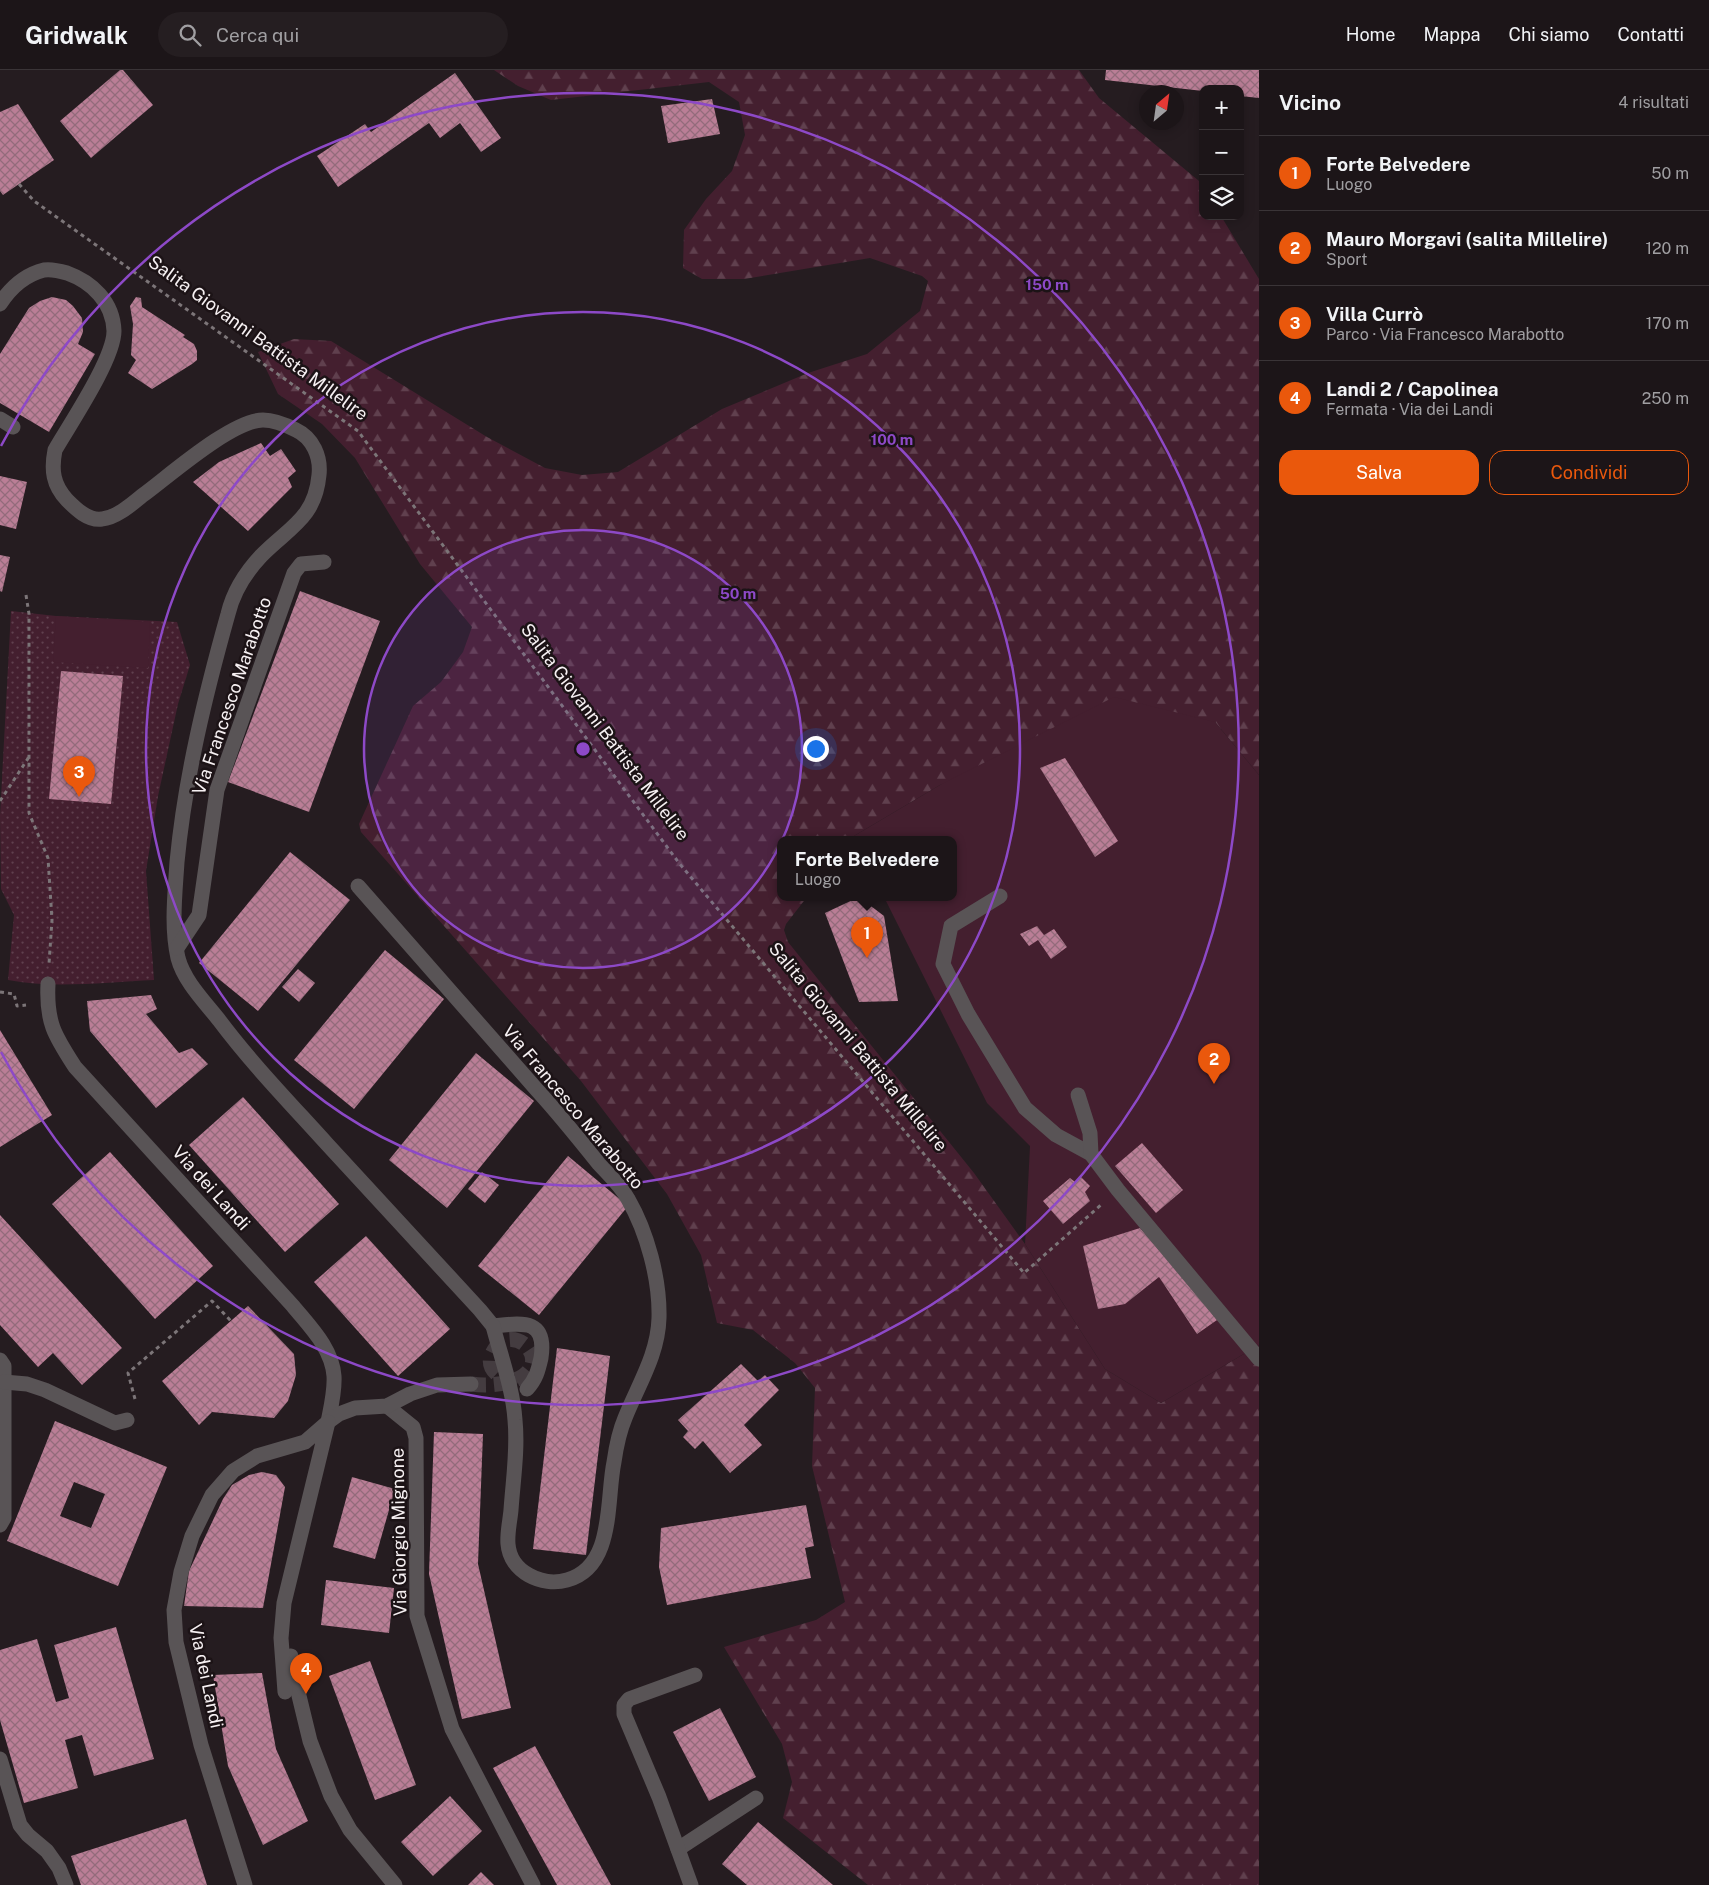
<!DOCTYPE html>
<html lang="it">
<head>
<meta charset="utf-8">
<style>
	body { margin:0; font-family:"Public Sans",sans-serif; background:#251e21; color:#f1f3f6 }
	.controls { position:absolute; right:15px; top:15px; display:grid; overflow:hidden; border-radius:10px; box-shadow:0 2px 12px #0003 }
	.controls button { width:45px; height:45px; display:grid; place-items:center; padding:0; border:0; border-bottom:1px solid #3a3437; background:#1c1518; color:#f1f3f6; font:25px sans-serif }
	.compass { position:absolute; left:1139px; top:15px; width:45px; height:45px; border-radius:50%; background:#1c1518; box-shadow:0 2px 12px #0003; rotate:29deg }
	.you { position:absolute; left:815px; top:678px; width:18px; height:18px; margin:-12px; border:4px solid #fff; border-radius:50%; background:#1a73e8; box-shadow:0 0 0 8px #1a73e833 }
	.badge { display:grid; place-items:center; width:32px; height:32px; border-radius:50%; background:#ea580c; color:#fff; font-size:16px; font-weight:700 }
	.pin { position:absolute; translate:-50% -41px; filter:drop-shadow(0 1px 2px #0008) }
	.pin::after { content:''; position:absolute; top:26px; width:18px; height:15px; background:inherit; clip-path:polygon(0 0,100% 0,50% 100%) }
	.popup { position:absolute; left:777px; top:766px; width:180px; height:65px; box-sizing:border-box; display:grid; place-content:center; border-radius:10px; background:#1c1518; filter:drop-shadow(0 1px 4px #0005); font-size:16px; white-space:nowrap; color:#a09fa2 }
	.popup b { font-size:19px; color:#f1f3f6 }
	.popup::after { content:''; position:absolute; left:50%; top:100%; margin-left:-10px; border:10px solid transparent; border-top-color:#1c1518 }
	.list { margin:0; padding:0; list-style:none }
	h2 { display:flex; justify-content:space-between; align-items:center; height:65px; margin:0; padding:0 20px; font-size:21px }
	h2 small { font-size:16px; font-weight:400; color:#a09fa2 }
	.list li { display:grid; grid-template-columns:32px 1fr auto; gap:15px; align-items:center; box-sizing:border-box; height:75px; padding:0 20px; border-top:1px solid #3a3437 }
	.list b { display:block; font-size:19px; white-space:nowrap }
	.list p { margin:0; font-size:16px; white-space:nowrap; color:#a09fa2 }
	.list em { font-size:16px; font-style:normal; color:#a09fa2 }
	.actions { display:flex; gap:10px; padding:15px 20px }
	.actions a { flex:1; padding:11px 0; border:1px solid #ea580c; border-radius:15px; text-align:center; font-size:18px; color:#ea580c }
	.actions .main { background:#ea580c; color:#fff }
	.icon { flex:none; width:28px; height:28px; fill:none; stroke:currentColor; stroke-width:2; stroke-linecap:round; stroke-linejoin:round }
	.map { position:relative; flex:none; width:1259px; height:1815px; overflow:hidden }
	header { display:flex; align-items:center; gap:30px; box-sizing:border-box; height:70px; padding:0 25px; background:#1c1518; border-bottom:1px solid #3a3437 }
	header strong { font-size:24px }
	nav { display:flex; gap:28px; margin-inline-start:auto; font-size:18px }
	.search { width:350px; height:45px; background:#251e21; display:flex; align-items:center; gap:12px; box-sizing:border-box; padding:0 18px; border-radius:28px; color:#a09fa2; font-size:19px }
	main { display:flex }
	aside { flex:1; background:#1c1518 }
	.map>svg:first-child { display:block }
	.green { fill:url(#green-dots) }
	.forest { fill:url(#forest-firs) }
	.pitch { fill:#441f2f }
	.building { fill:url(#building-cross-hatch); fill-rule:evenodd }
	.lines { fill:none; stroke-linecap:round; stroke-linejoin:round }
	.minor-tunnel { stroke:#443c40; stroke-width:15; stroke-dasharray:15 8; stroke-linecap:butt }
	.path { stroke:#7c7578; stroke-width:3; stroke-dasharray:4 4; stroke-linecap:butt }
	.minor { stroke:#595456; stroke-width:15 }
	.ring { fill:none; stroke:#8d49c7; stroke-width:2.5 }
	.labels { text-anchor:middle; stroke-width:5; stroke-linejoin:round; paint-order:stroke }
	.street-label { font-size:18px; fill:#f6f0f2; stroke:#1c1316 }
	.centre { fill:#8d49c7; stroke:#1c1316; stroke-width:2.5 }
	.ring-label { font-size:15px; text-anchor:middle; font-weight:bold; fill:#8d49c7; stroke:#1c1316; stroke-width:5; stroke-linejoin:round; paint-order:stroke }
</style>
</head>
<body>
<header>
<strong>Gridwalk</strong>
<div class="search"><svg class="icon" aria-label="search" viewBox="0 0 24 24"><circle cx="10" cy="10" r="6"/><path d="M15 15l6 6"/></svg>Cerca qui</div>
<nav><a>Home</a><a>Mappa</a><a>Chi siamo</a><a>Contatti</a></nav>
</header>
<main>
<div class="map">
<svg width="1259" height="1815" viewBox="0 0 1259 1815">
	<defs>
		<pattern id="green-dots" width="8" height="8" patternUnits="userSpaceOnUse" patternTransform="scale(1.25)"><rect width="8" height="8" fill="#441f2f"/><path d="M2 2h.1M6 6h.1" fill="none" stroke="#60404e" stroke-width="1.8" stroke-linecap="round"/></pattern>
		<pattern id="forest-firs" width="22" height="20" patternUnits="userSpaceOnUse" patternTransform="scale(1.25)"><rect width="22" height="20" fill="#441f2f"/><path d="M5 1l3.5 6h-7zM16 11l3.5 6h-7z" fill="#60404e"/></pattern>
		<pattern id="building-cross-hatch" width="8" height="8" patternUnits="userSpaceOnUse" patternTransform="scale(1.25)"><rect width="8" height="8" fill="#ba7e96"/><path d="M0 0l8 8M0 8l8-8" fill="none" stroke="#936b7b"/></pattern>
	</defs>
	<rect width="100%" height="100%" fill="#251c20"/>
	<path class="green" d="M 11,541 L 56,546 L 177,552 L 190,595 L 178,634 L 158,726 L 146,801 L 154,910 C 108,912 53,919 8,910 L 14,845 L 1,819 L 0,746 Z"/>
	<path class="forest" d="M 494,0 L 1079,0 L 1099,28 L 1199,111 L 1203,116 L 1203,146 L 1221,146 L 1259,209 L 1259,705 L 1215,652 L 940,715 L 854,766 L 852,769 L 781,769 L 781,827 L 807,827 L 786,854 L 784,860 L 788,872 L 974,1103 L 1025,1174 L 1105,1299 L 1161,1333 L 1259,1275 L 1259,1815 L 868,1815 L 783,1748 L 792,1712 L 782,1674 L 724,1577 L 816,1550 L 845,1532 L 812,1396 L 815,1318 L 795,1293 L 753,1260 L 717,1253 L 701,1185 L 667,1124 L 581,1011 L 361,762 L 359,754 L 413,636 L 441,612 L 463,582 L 472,557 L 420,494 L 355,388 L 322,354 L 278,324 L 258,282 L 294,269 L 331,271 L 487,367 L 545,398 L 582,405 L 618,402 L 722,339 L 808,303 L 867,284 L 920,241 L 928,211 L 922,206 L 870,188 L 744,209 L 702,209 L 683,198 L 684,160 L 706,129 L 732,101 L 745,65 L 739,32 L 709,12 L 551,30 L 518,16 Z"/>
	<g class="pitch">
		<path d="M 56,546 L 150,552 L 148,598 L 53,592 Z"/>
		<path d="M 1114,627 L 1215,652 L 1259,705 L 1259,1275 L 1161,1333 L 1105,1299 L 1025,1174 L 1030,1076 L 987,1033 L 884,827 L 953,827 L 953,769 L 856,769 L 854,766 L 940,715 Z"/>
	</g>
	<g class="building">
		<path d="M 120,0 L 123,0 L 153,35 L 91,88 L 60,51 Z"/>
		<path d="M 1106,0 L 1259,0 L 1259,28 L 1240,26 L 1240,19 L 1203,19 L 1203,21 L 1105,10 Z"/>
		<path d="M 455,3 L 501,68 L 481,82 L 460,53 L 440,68 L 429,53 L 338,117 L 317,86 L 365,54 L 371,62 Z"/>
		<path d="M 712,29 L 720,64 L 668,73 L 661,36 Z"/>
		<path d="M 18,34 L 54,90 L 3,125 L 0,121 L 0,42 Z"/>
		<path d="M 52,227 L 66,230 L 73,236 L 82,248 L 83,262 L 78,274 L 95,284 L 49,362 L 0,333 L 0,284 L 29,238 L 40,231 Z"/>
		<path d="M 136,227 L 141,228 L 142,237 L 185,265 L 183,267 L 194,274 L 197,281 L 197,290 L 192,294 L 152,319 L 128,303 L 136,290 L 131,285 L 133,254 L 130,236 Z"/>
		<path d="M 261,373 L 270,386 L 281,379 L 296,401 L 288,408 L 292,417 L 248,461 L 193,412 L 219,392 Z"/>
		<path d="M 0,406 L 27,412 L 16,459 L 0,455 Z"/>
		<path d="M 0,485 L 10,487 L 2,522 L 0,521 Z"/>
		<path d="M 300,521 L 380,551 L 309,742 L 228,712 Z"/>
		<path d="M 61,601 L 123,606 L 111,734 L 49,729 Z"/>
		<path d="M 1065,688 L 1118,771 L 1095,787 L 1040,698 Z"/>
		<path d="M 290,782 L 350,830 L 258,941 L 199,893 Z"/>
		<path d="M 859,827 L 884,846 L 898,931 L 859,932 L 825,843 Z"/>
		<path d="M 1037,856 L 1044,865 L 1054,859 L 1067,877 L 1051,889 L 1038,870 L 1029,876 L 1020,864 Z"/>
		<path d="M 385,880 L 444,929 L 354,1039 L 294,990 Z"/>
		<path d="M 298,899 L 315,913 L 299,932 L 282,917 Z"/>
		<path d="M 151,925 L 157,939 L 146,944 L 179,983 L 192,978 L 208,994 L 156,1038 L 90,961 L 87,931 Z"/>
		<path d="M 0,960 L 52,1045 L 0,1077 Z"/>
		<path d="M 476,983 L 534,1031 L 447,1138 L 389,1090 Z"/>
		<path d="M 243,1027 L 339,1134 L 285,1182 L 189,1075 Z"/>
		<path d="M 1142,1073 L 1183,1120 L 1156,1143 L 1115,1096 Z"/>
		<path d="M 110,1082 L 213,1196 L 155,1249 L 52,1134 Z"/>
		<path d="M 568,1086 L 628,1136 L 539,1245 L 478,1196 Z"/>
		<path d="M 482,1102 L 499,1115 L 485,1133 L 468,1119 Z"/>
		<path d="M 1081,1107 L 1090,1116 L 1085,1122 L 1090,1131 L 1063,1154 L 1043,1131 L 1070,1108 L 1075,1112 Z"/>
		<path d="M 0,1145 L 122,1278 L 82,1315 L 53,1283 L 38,1297 L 0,1255 Z"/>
		<path d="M 1140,1158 L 1192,1218 L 1217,1250 L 1197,1264 L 1159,1207 L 1125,1234 L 1098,1239 L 1083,1176 Z"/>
		<path d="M 366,1166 L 450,1259 L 398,1306 L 314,1212 Z"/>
		<path d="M 248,1236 L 294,1284 L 296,1305 L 288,1331 L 274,1348 L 212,1342 L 199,1355 L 162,1311 Z"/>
		<path d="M 557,1278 L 610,1286 L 586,1485 L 533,1479 Z"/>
		<path d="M 741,1294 L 758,1311 L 765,1305 L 779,1320 L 744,1355 L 762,1375 L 730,1403 L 703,1371 L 695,1379 L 683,1367 L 688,1361 L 678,1350 Z"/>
		<path d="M 55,1351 L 167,1397 L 118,1516 L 7,1471 ZM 74,1412 L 105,1424 L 91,1458 L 60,1446 Z"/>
		<path d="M 434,1362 L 483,1364 L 478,1494 L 511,1638 L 462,1649 L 429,1504 Z"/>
		<path d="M 262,1402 L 276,1405 L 285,1417 L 263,1538 L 184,1536 L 189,1501 L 223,1429 L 232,1415 L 249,1405 Z"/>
		<path d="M 352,1407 L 395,1419 L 375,1489 L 333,1477 Z"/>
		<path d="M 806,1435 L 814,1476 L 805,1478 L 811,1508 L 667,1535 L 659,1497 L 661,1458 Z"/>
		<path d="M 326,1510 L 394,1518 L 389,1563 L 321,1555 Z"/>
		<path d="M 116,1557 L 154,1689 L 94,1706 L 82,1665 L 65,1670 L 78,1718 L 24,1733 L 0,1650 L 0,1580 L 37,1569 L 56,1632 L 69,1628 L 54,1575 Z"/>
		<path d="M 370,1591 L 416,1715 L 375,1730 L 329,1606 Z"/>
		<path d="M 262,1603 L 276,1679 L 308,1751 L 263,1775 L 228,1696 L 213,1605 Z"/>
		<path d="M 720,1638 L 756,1707 L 709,1731 L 673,1662 Z"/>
		<path d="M 535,1676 L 611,1815 L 557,1815 L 493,1698 Z"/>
		<path d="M 450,1726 L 482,1761 L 433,1806 L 401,1772 Z"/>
		<path d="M 186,1749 L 207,1815 L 81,1815 L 71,1786 Z"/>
		<path d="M 758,1752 L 833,1815 L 747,1815 L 722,1794 Z"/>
		<path d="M 481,1802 L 494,1815 L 468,1815 Z"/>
	</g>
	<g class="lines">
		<path class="minor-tunnel" d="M 471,1314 C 484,1316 496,1315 509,1312 C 562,1297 512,1246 493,1282 C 481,1304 512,1313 527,1319"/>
		<g class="path">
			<path d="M 19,114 L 34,131 L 358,361 L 679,793 L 1024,1203 L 1102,1134"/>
			<path d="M 26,525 L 29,544 L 29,743 L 48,788 L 52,850 L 49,894"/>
			<path d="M 0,731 L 29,687"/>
			<path d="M 0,922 L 14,924 L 17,936 L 26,935"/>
			<path d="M 135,1329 L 128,1303 L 212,1231 L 231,1251"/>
		</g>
		<g class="minor">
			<path d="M 0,234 C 11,217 24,205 44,200 C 51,199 60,201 67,203 C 92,212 113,232 114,261 C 114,289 70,354 55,380 C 51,400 53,415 67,430 C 76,439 88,451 102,449 C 116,448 132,434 143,425 C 169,406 232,350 263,350 C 275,350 286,355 296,360 C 313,368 321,387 319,405 C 315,449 288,458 261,486 C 246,502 233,523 228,544 C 205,626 185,708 177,792 C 175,824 171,857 178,888 C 184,911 204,931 219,950 C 252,994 290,1033 327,1074 C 378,1129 429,1185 480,1240 L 493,1256 C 522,1253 547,1248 541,1288 C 538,1301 536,1309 527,1319"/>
			<path d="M 0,349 L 13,357"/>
			<path d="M 358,816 C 418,884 478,952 537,1020 C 559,1044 579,1069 599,1094 C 609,1105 621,1116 628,1129 C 647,1162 660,1209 659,1248 C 658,1285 638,1315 625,1348 C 619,1362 616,1378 614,1392 C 606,1430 615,1497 567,1510 C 542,1517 510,1502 508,1474 C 507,1463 510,1451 511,1440 C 513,1410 518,1380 515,1350 C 513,1319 501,1287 493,1256"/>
			<path d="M 1000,826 L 951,856 L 943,894 L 968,944 L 1025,1038 L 1056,1065 L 1091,1084 L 1118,1120 L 1259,1289"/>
			<path d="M 177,878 L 199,845 L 217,720 L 294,503 L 301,494 L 324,492"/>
			<path d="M 48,914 C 46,953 55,966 75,997 L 293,1236 C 310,1257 332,1278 334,1306 C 335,1321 331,1337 328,1352"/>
			<path d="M 1078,1025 L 1090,1063 L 1091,1084"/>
			<path d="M 0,1290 L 4,1296 L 4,1448 L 0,1455"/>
			<path d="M 4,1312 L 27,1314 L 45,1320 L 115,1353 L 127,1350"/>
			<path d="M 387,1336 L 413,1357 L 416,1368 L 417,1546 L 452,1659 L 533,1815"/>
			<path d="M 328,1352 L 339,1344 L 355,1338 L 387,1336 L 410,1324 L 437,1315 L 471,1314"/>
			<path d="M 291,1586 L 293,1601 L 310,1671 L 331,1726 L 350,1760 L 395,1815"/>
			<path d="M 0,1689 L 20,1755 L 28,1765 L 47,1781 L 59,1798 L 66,1815"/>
			<path d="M 678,1779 L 756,1728"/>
			<path d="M 245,1815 L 201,1675 L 176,1572 L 174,1540 L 181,1502 L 192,1466 L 212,1425 L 233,1401 L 257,1386 L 305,1372 L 328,1352 L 284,1533 L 281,1568 L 285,1622"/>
			<path d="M 691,1815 L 659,1727 L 624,1644 L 624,1635 L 629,1629 L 695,1605"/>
		</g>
	</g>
	<circle cx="583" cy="679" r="219" fill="#8d49c7" fill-opacity=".12"/>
	<g class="ring">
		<circle cx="583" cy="679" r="219"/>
		<circle cx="583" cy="679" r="437"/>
		<path d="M1 376A656 656 0 1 1 1 982"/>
	</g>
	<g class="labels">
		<g class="street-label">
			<text transform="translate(258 268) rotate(36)" y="6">Salita Giovanni Battista Millelire</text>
			<text transform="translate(232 626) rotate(-71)" y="6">Via Francesco Marabotto</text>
			<text transform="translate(605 662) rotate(53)" y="6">Salita Giovanni Battista Millelire</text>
			<text transform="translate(858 977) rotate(50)" y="6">Salita Giovanni Battista Millelire</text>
			<text transform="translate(573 1037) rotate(50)" y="6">Via Francesco Marabotto</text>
			<text transform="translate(211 1118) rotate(48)" y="6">Via dei Landi</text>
			<text transform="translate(399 1462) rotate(-91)" y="6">Via Giorgio Mignone</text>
			<text transform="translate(206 1606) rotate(78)" y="6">Via dei Landi</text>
		</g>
	</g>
	<circle cx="583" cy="679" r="8" class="centre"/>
	<g class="ring-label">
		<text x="1047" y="220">150 m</text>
		<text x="892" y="375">100 m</text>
		<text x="738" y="529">50 m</text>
	</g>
</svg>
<div class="controls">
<button>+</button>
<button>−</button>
<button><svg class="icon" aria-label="layers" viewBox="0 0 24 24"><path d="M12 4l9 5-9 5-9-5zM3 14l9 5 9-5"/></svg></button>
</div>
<svg class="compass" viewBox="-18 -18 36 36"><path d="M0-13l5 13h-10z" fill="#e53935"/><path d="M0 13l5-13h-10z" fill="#a09fa2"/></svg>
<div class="you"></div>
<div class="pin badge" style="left:867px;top:888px">1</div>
<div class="popup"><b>Forte Belvedere</b>Luogo</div>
<div class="pin badge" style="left:1214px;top:1014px">2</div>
<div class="pin badge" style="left:79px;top:727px">3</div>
<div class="pin badge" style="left:306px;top:1624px">4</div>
</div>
<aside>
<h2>Vicino<small>4 risultati</small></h2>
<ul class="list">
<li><span class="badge">1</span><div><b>Forte Belvedere</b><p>Luogo</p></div><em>50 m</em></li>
<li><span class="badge">2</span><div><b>Mauro Morgavi (salita Millelire)</b><p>Sport</p></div><em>120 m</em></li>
<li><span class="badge">3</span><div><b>Villa Currò</b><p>Parco · Via Francesco Marabotto</p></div><em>170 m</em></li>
<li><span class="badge">4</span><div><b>Landi 2 / Capolinea</b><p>Fermata · Via dei Landi</p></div><em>250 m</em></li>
</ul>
<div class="actions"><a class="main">Salva</a><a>Condividi</a></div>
</aside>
</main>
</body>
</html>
